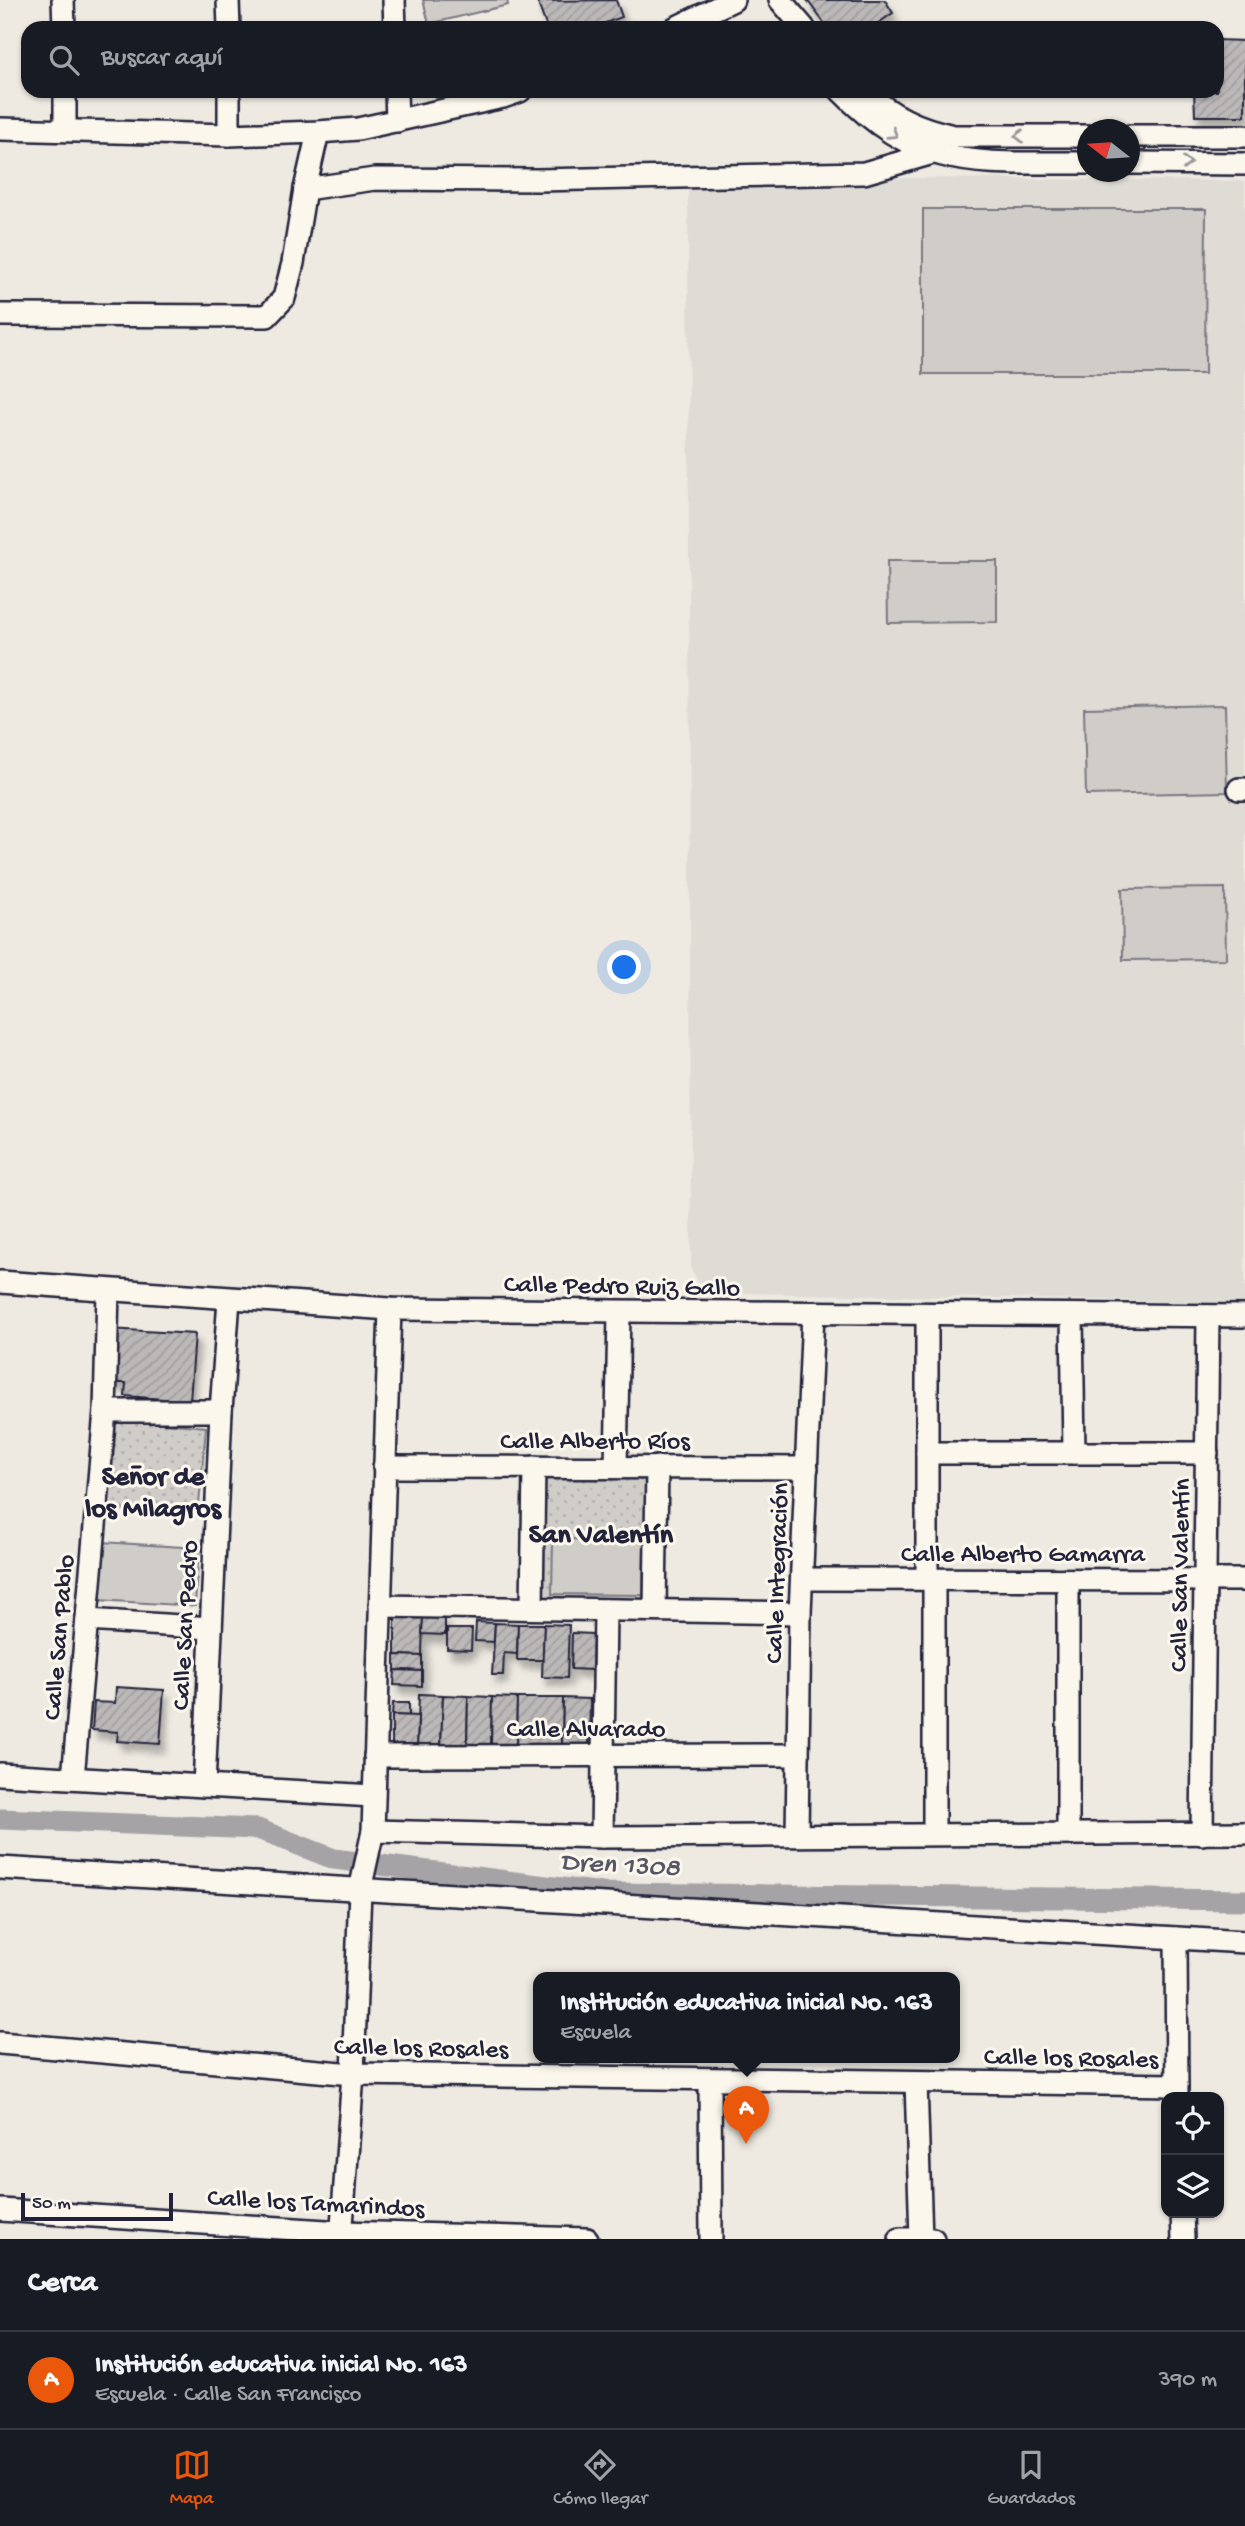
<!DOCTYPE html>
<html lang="es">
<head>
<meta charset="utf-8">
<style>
	body { margin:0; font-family:"Gochi Hand",sans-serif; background:#20242c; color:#f1f3f6 }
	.controls { position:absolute; right:21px; bottom:21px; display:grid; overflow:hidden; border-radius:14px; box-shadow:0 2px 5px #0004 }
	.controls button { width:63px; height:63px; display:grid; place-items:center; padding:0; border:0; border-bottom:2px solid #363941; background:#171b24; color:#f1f3f6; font:35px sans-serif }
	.compass { position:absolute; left:1077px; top:119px; width:63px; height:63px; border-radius:50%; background:#171b24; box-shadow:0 2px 5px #0004; rotate:287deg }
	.scale { position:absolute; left:21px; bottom:18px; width:152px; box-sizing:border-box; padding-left:7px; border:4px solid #22223b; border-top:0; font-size:19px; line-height:24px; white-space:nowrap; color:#22223b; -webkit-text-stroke:5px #fbf7ec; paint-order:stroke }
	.you { position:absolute; left:625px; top:968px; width:24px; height:24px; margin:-18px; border:5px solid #fff; border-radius:50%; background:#1a73e8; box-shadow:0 0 0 10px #1a73e833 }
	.badge { display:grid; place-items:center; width:46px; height:46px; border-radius:50%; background:#ea580c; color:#fff; font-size:23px; font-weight:700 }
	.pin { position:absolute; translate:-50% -58px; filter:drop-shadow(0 2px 4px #0008) }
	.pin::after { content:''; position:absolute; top:37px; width:24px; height:21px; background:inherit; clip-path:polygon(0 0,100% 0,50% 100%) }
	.popup { position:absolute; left:533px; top:1972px; width:427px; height:91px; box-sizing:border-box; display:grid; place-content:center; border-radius:14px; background:#171b24; filter:drop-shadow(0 2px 5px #0005); font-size:23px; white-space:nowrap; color:#9ea1a6 }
	.popup b { font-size:26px; color:#f1f3f6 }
	.popup::after { content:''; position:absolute; left:50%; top:100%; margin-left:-14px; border:14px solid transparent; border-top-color:#171b24 }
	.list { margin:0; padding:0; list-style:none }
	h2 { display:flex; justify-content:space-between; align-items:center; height:91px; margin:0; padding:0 28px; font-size:30px }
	h2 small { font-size:23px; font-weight:400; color:#9ea1a6 }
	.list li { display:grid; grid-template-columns:46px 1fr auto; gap:21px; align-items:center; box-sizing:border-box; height:98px; padding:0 28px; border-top:2px solid #363941 }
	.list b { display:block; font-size:26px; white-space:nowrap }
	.list p { margin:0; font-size:23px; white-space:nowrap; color:#9ea1a6 }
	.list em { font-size:23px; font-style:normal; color:#9ea1a6 }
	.icon { flex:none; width:38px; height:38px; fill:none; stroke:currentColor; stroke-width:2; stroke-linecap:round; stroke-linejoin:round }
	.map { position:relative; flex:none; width:1245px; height:2239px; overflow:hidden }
	.search { position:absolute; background:#171b24; box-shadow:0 2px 5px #0004; left:21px; right:21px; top:21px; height:77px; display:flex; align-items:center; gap:18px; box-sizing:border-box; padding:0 24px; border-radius:21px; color:#9ea1a6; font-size:26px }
	.sheet { height:189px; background:#171b24 }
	nav { display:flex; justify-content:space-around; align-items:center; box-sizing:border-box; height:98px; border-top:2px solid #363941; background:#171b24; font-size:19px; color:#9ea1a6 }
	nav a { display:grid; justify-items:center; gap:4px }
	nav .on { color:#ea580c }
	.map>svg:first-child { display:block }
	.built { fill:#dfdbd5 }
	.park { fill:url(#park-dots); stroke:#797882; stroke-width:2 }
	.garden { fill:#d0cdc9; stroke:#797882; stroke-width:2 }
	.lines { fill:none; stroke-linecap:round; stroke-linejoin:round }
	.canal { stroke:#a6a3a7; stroke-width:21 }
	.building { fill:url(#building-hatch); stroke:#22223b; stroke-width:2; filter:url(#shadow) }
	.minor-casing { stroke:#22223b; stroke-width:26 }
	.minor { stroke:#fbf7ec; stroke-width:21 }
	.oneway { stroke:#99979c }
	.labels { text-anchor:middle; stroke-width:6; stroke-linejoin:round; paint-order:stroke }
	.street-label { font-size:26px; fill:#22223b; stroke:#fbf7ec }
	.neighbourhood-label { font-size:28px; font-weight:bold; fill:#22223b; stroke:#fbf7ec }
	.water-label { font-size:28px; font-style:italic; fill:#575666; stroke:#fbf7ec }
</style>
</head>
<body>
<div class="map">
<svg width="1245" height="2239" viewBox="0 0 1245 2239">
	<defs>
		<pattern id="park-dots" width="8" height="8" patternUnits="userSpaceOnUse" patternTransform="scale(1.75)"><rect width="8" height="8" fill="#d0cdc9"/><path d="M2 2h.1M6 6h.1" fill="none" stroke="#b2b0ae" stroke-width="1.8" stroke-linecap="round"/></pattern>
		<pattern id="building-hatch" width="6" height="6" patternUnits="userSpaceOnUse" patternTransform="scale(1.75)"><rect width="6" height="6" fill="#bcb8b8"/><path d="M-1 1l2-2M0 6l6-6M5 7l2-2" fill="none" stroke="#a19e9f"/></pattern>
		<filter id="shadow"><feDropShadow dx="4.5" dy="8" stdDeviation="3.5" flood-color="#0004"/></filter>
	</defs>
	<rect width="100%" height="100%" fill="#eeeae2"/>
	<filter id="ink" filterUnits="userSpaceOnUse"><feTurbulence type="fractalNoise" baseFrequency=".0143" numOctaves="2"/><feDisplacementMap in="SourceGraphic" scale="14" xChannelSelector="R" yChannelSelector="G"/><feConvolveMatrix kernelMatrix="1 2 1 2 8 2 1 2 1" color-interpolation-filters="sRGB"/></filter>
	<g filter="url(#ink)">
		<path class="built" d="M 906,178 L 1245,181 L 1245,1303 L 704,1292 L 691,1269 L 688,184 Z"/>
		<g class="park">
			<path d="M 110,1418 L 206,1427 L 198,1516 L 103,1508 Z"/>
			<path d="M 540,1475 L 647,1479 L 646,1602 L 539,1600 Z"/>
		</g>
		<g class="garden">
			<path d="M 423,0 L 507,0 L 508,5 L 429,24 Z"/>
			<path d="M 923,209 L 1206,209 L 1205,374 L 923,374 Z"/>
			<path d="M 887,561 L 997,561 L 997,622 L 888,623 Z"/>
			<path d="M 1225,705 L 1227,792 L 1086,795 L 1084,708 Z"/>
			<path d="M 1225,888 L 1226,959 L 1123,960 L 1122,889 Z"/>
			<path d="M 553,1539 L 644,1540 L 643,1595 L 552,1594 Z"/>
			<path d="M 101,1542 L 199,1548 L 195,1606 L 97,1600 Z"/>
		</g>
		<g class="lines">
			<path class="canal" d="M 0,1819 L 258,1829 L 334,1859 L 602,1893 L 1245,1900"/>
		</g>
		<g class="building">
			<path d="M 616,0 L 622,17 L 592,28 L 547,28 L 537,1 Z"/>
			<path d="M 807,0 L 885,0 L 893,13 L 871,28 L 828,28 Z"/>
			<path d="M 1217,40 L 1245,41 L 1245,116 L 1195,116 L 1194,91 L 1217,91 Z"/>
			<path d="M 109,1329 L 195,1334 L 190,1401 L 125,1396 L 126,1383 L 107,1383 Z"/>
			<path d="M 395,1616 L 423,1617 L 422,1656 L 395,1655 Z"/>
			<path d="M 423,1617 L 445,1617 L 445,1635 L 422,1634 Z"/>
			<path d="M 476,1622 L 495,1623 L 494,1642 L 475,1641 Z"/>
			<path d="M 495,1623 L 518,1624 L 517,1654 L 504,1653 L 503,1675 L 492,1675 Z"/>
			<path d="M 518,1624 L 544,1624 L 543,1660 L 517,1660 Z"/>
			<path d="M 544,1624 L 569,1625 L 567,1678 L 542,1677 Z"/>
			<path d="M 447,1629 L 472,1629 L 471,1650 L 447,1649 Z"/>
			<path d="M 572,1633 L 593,1634 L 592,1670 L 571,1669 Z"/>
			<path d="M 395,1655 L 422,1656 L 422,1671 L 395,1670 Z"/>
			<path d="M 395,1670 L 422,1671 L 422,1686 L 394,1685 Z"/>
			<path d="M 116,1687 L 164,1690 L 160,1744 L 117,1741 L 118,1732 L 92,1730 L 94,1702 L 115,1703 Z"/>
			<path d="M 419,1694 L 443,1695 L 441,1747 L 417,1746 Z"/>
			<path d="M 443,1695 L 468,1696 L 467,1747 L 441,1747 Z"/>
			<path d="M 468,1696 L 492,1697 L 491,1748 L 467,1747 Z"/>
			<path d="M 492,1697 L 517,1698 L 516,1748 L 491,1748 Z"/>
			<path d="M 517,1698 L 563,1698 L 562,1749 L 516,1748 Z"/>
			<path d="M 563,1698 L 590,1699 L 589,1749 L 562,1749 Z"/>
			<path d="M 393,1703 L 409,1703 L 409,1716 L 392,1715 Z"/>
			<path d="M 392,1715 L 418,1716 L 417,1746 L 392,1746 Z"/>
		</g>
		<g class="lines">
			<g class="minor-casing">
				<g id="minor">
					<path d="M 63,0 L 64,28"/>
					<path d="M 228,0 L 229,28"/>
					<path d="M 394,0 L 395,28"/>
					<path d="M 780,0 L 804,28"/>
					<path d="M 675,28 L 733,0"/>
					<path d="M 65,91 L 65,129"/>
					<path d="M 229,91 L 229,135"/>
					<path d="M 396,91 L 397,121"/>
					<path d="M 841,91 C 922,174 981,162 1088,163"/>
					<path d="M 865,91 C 891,116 919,129 954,136 L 1088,136"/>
					<path d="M 0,129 L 229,135 L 318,132 L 358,129 L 503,97 L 520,91"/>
					<path d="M 1130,136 L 1245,136"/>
					<path d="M 1130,163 L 1245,164"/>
					<path d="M 305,189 L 375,179 L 538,180 L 864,173 L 933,153 L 944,134"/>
					<path d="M 0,315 L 267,316 L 284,298 L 293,263 L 305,189 L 318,132"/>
					<path d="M 1239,789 L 1245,789"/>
					<path d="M 0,1282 L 390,1309 L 1245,1316"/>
					<path d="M 1072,1315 L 1074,1453"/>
					<path d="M 105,1411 L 221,1411"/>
					<path d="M 927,1453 L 1207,1453"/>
					<path d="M 384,1467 L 807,1468"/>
					<path d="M 616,1467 L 619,1313"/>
					<path d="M 802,1579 L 1245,1580"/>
					<path d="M 927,1579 L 927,1314"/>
					<path d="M 934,1580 L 934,1834"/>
					<path d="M 380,1606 L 800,1613"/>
					<path d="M 532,1608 L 534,1467"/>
					<path d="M 655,1610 L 657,1467"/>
					<path d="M 87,1620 L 211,1628"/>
					<path d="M 375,1756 L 798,1755"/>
					<path d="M 0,1774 L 373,1796"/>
					<path d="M 73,1778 L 105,1411 L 108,1290"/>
					<path d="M 204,1786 L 221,1411 L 229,1299"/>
					<path d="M 373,1831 L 602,1837 L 1245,1833"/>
					<path d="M 1068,1832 L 1068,1580"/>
					<path d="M 1202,1834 L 1208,1316"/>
					<path d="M 797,1835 L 800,1613 L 813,1313"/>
					<path d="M 602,1837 L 605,1610"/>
					<path d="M 0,1868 L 1245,1942"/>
					<path d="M 1176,1938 L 1177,2097"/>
					<path d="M 0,2043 L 353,2074 L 1177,2085"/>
					<path d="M 710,2079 L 711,2239"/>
					<path d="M 916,2082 L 921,2239"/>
					<path d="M 0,2210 L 342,2232 L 587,2239"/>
					<path d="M 1182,2213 L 1183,2239"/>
					<path d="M 341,2239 L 353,2074 L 360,1890 L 373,1831 L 390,1309"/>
					<path d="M 900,2239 L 933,2239"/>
				</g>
			</g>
			<use href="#minor" class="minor"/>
		</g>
		<defs><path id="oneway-chevron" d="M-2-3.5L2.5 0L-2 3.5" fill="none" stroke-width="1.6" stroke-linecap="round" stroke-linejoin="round" transform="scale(1.75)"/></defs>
		<g class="oneway">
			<use href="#oneway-chevron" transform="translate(893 134) rotate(32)"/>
			<use href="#oneway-chevron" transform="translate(1019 136) rotate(-180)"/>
			<use href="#oneway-chevron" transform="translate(1187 163)"/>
		</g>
	</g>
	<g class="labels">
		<g class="street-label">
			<text transform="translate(622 1284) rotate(1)" y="9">Calle Pedro Ruiz Gallo</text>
			<text x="595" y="1448">Calle Alberto Ríos</text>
			<text x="1023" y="1561">Calle Alberto Gamarra</text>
			<text transform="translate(775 1573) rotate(-88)" y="9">Calle Integración</text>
			<text transform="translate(1178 1575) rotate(-89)" y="9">Calle San Valentín</text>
			<text transform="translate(183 1625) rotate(-87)" y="9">Calle San Pedro</text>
			<text transform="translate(57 1637) rotate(-85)" y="9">Calle San Pablo</text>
			<text x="586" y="1736">Calle Alvarado</text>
			<text transform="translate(421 2046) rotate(1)" y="9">Calle los Rosales</text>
			<text transform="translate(1071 2056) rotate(1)" y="9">Calle los Rosales</text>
			<text transform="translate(316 2201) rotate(3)" y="9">Calle los Tamarindos</text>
		</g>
		<g class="neighbourhood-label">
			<text x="153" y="1484">Señor de<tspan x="153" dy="32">los Milagros</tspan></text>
			<text x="601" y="1542">San Valentín</text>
		</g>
		<g class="water-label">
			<text transform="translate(620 1862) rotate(3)" y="10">Dren 1308</text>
		</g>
	</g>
</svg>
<div class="controls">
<button><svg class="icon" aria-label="locate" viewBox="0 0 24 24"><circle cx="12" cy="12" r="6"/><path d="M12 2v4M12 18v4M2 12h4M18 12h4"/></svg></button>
<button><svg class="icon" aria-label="layers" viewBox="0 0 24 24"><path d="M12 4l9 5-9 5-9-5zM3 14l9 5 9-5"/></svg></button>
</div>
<svg class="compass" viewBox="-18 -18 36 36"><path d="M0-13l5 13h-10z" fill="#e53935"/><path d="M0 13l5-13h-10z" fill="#9ea1a6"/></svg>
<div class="scale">50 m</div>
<div class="you"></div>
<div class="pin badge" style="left:746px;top:2144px">A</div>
<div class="popup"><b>Institución educativa inicial No. 163</b>Escuela</div>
<div class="search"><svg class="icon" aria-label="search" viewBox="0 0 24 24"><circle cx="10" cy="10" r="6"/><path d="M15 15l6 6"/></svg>Buscar aquí</div>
</div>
<section class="sheet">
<h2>Cerca<small></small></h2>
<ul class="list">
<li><span class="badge">A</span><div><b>Institución educativa inicial No. 163</b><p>Escuela · Calle San Francisco</p></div><em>390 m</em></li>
</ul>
</section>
<nav>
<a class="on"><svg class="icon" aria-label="map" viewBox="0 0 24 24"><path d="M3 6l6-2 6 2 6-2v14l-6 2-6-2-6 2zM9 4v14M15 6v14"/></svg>Mapa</a>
<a><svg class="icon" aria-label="directions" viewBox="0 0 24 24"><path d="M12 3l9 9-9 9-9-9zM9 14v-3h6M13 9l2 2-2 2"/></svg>Cómo llegar</a>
<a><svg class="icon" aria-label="saved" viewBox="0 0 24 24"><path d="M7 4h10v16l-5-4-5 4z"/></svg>Guardados</a>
</nav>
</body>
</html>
